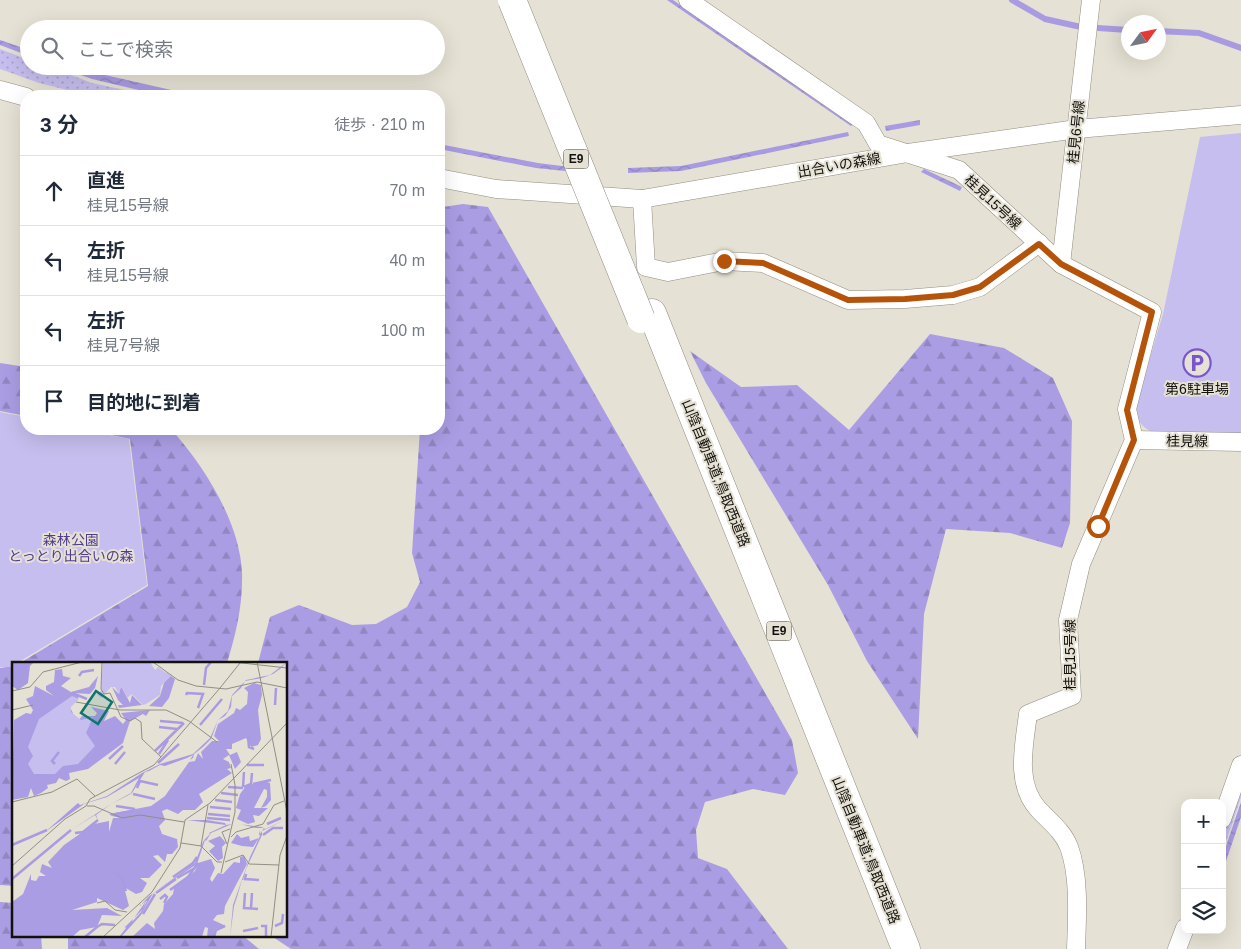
<!DOCTYPE html>
<html lang="ja">
<head>
<meta charset="utf-8">
<style>
	body { margin:0; font-family:Helvetica,"Noto Sans JP",sans-serif; background:#f6f6f7; color:#1f2937 }
	.controls { position:absolute; right:15px; bottom:15px; display:grid; overflow:hidden; border-radius:10px; box-shadow:0 5px 20px #0002 }
	.controls button { width:45px; height:45px; display:grid; place-items:center; padding:0; border:0; border-bottom:1px solid #e0e1e3; background:#fff; color:#1f2937; font:25px sans-serif }
	.compass { position:absolute; left:1121px; top:15px; width:45px; height:45px; border-radius:50%; background:#fff; box-shadow:0 5px 20px #0002; rotate:57deg }
	.stop { position:absolute; width:15px; height:15px; margin:-11px; border:4px solid #b45309; border-radius:50%; background:#fff }
	.stop.end { background:#b45309; border-color:#fff; box-shadow:0 1px 5px #0008 }
	.list { margin:0; padding:0; list-style:none }
	h2 { display:flex; justify-content:space-between; align-items:center; height:65px; margin:0; padding:0 20px; font-size:21px }
	h2 small { font-size:16px; font-weight:400; color:#747a83 }
	.list li { display:grid; grid-template-columns:32px 1fr auto; gap:15px; align-items:center; box-sizing:border-box; height:70px; padding:0 20px; border-top:1px solid #e0e1e3 }
	.list b { display:block; font-size:19px; white-space:nowrap }
	.list p { margin:0; font-size:16px; white-space:nowrap; color:#747a83 }
	.list em { font-size:16px; font-style:normal; color:#747a83 }
	.icon { flex:none; width:28px; height:28px; fill:none; stroke:currentColor; stroke-width:2; stroke-linecap:round; stroke-linejoin:round }
	.map { position:relative; flex:none; width:1241px; height:949px; overflow:hidden }
	.search { position:absolute; background:#fff; box-shadow:0 5px 20px #0002; left:20px; top:20px; width:425px; height:55px; display:flex; align-items:center; gap:12px; box-sizing:border-box; padding:0 18px; border-radius:28px; color:#747a83; font-size:19px }
	.panel { position:absolute; background:#fff; box-shadow:0 5px 20px #0002; left:20px; top:90px; width:425px; height:345px; border-radius:20px }
	.map>svg:first-child { display:block }
	.grass { fill:url(#grass-dots) }
	.forest { fill:url(#forest-firs) }
	.park { fill:#c6beee }
	.water { fill:url(#water-waves) }
	.lines { fill:none; stroke-linecap:round; stroke-linejoin:round }
	.stream { stroke:#a99be2; stroke-width:6 }
	.street-casing { stroke:#918d81; stroke-width:19 }
	.highway-casing { stroke:#918d81; stroke-width:29 }
	.street { stroke:#fff; stroke-width:18 }
	.highway { stroke:#fff; stroke-width:28 }
	.highway-bridge-casing { stroke:#918d81; stroke-width:29; stroke-linecap:butt }
	.highway-bridge { stroke:#fff; stroke-width:28 }
	.route { stroke:#b45309; stroke-width:6 }
	.labels { text-anchor:middle; stroke-width:4; stroke-linejoin:round; paint-order:stroke }
	.shield { fill:#e5e1d4; stroke:#524f49; stroke-width:1 }
	.shield-label { font-size:12px; font-weight:bold; fill:#13110d }
	.street-label { font-size:14px; fill:#13110d; stroke:#e5e1d4 }
	.poi-label { font-size:14px; fill:#13110d; stroke:#e5e1d4 }
	.park-label { font-size:14px; fill:#533c8f; stroke:#e5e1d4 }
	.inset-river { fill:none; stroke:#a99be2; stroke-width:2.5 }
	.inset-road { fill:none; stroke:#918e84; stroke-width:1 }
	.view { fill:#0f766e; fill-opacity:0.15; stroke:#0f766e; stroke-width:2.5 }
	.inset-edge { fill:none; stroke:#13110d; stroke-width:2.5 }
</style>
</head>
<body>
<div class="map">
<svg width="1241" height="949" viewBox="0 0 1241 949">
	<defs>
		<pattern id="grass-dots" width="8" height="8" patternUnits="userSpaceOnUse" patternTransform="scale(1.25)"><rect width="8" height="8" fill="#c6beee"/><path d="M2 2h.1M6 6h.1" fill="none" stroke="#a9a2cb" stroke-width="1.8" stroke-linecap="round"/></pattern>
		<pattern id="forest-firs" width="22" height="20" patternUnits="userSpaceOnUse" patternTransform="scale(1.25)"><rect width="22" height="20" fill="#ab9de4"/><path d="M5 1l3.5 6h-7zM16 11l3.5 6h-7z" fill="#9286c2"/></pattern>
		<pattern id="water-waves" width="16" height="10" patternUnits="userSpaceOnUse" patternTransform="scale(1.25)"><rect width="16" height="10" fill="#a99be2"/><path d="M0 5q4-4 8 0t8 0" fill="none" stroke="#9184c1"/></pattern>
	</defs>
	<rect width="100%" height="100%" fill="#e5e1d4"/>
	<g class="grass">
		<path d="M 0,49 L 29,60 L 29,66 L 47,66 L 92,83 L 152,96 L 92,96 L 39,83 L 0,69 Z"/>
		<path d="M 1241,777 L 1241,797 L 1222,854 L 1222,831 Z"/>
	</g>
	<g class="forest">
		<path d="M 463,204 L 488,207 L 792,740 L 798,773 L 785,795 L 753,789 L 705,802 L 696,830 L 698,858 L 727,869 L 788,949 L 291,949 L 270,935 L 286,935 L 286,663 L 258,663 L 270,617 L 299,605 L 352,625 L 376,624 L 407,607 L 420,582 L 412,553 L 420,429 L 439,429 L 439,244 L 443,207 Z"/>
		<path d="M 930,334 L 1004,348 L 1053,378 L 1072,421 L 1070,523 L 1062,548 L 1010,533 L 946,529 L 924,614 L 918,739 L 867,661 L 828,585 L 706,383 L 690,351 L 741,387 L 797,385 L 849,430 Z"/>
		<path d="M 0,363 L 26,367 L 26,416 L 0,411 Z"/>
		<path d="M 83,429 L 171,429 C 204,466 240,522 242,573 C 243,604 236,634 227,663 L 20,663 L 148,586 L 130,439 Z"/>
		<path d="M 14,666 L 14,886 L 0,885 L 0,668 Z"/>
		<path d="M 0,902 L 14,903 L 14,935 L 41,935 L 42,949 L 0,949 Z"/>
		<path d="M 68,935 L 242,935 L 259,949 L 68,949 Z"/>
	</g>
	<g class="park">
		<path d="M 1241,133 L 1241,434 L 1152,432 C 1141,426 1136,420 1135,408 L 1163,314 L 1200,137 Z"/>
		<path d="M 0,412 L 26,417 L 26,429 L 80,429 L 129,439 L 147,585 L 17,663 L 14,663 L 11,667 L 0,667 Z"/>
	</g>
	<g class="water">
		<path d="M 667,0 L 673,0 L 855,124 L 851,126 Z"/>
		<path d="M 0,40 L 29,50 L 29,56 L 0,45 Z"/>
		<path d="M 56,66 L 76,66 L 96,73 L 198,96 L 164,96 L 92,79 Z"/>
		<path d="M 920,120 L 920,125 L 886,131 L 885,126 Z"/>
		<path d="M 848,132 L 849,136 L 681,171 L 628,173 L 628,168 L 681,166 Z"/>
		<path d="M 439,144 L 538,163 L 594,170 L 594,174 L 536,168 L 439,149 Z"/>
		<path d="M 924,169 L 962,187 L 960,191 L 921,172 Z"/>
		<path d="M 1241,802 L 1241,817 L 1222,873 L 1222,858 Z"/>
	</g>
	<g class="lines">
		<g class="stream">
			<path d="M 1012,0 L 1045,19 L 1081,27"/>
			<path d="M 1098,28 L 1128,30"/>
			<path d="M 1158,31 L 1199,33 L 1241,48"/>
		</g>
		<g class="street-casing">
			<g id="street">
				<path d="M 688,0 L 866,123 L 878,144 L 959,170 L 1061,264 L 1152,312 L 1127,409 L 1134,440 L 1081,564 L 1068,620 L 1072,696 L 1028,714 C 1024,746 1015,783 1038,809 C 1049,821 1063,831 1069,847 C 1080,877 1077,918 1076,949"/>
				<path d="M 0,90 L 26,97"/>
				<path d="M 439,178 L 496,189 L 642,199 L 908,153 L 1077,129 L 1241,115"/>
				<path d="M 642,199 L 646,267 L 668,272 L 724,261 L 763,263 L 848,300 L 905,299 L 953,295 L 980,287 L 1039,243"/>
				<path d="M 1061,264 L 1091,0"/>
				<path d="M 1134,440 L 1241,442"/>
				<path d="M 1222,819 L 1241,765"/>
				<path d="M 1177,949 L 1185,928"/>
			</g>
		</g>
		<g class="highway-casing">
			<path id="highway" d="M 652,313 L 906,949"/>
		</g>
		<use href="#street" class="street"/>
		<use href="#highway" class="highway"/>
		<g class="highway-bridge-casing">
			<path id="highway-bridge" d="M 512,0 L 641,319"/>
		</g>
		<use href="#highway-bridge" class="highway-bridge"/>
	</g>
	<g class="lines">
		<path class="route" d="M 724,261 L 763,263 L 848,300 L 905,299 L 953,295 L 980,287 L 1039,244 L 1061,264 L 1152,312 L 1127,410 L 1134,440 L 1098,526"/>
	</g>
	<defs>
		<g id="parking-ring" transform="scale(1.4375)"><circle r="9.5" fill="#e5e1d4" stroke="#7956d0" stroke-width="1.5"/><path d="M-3.5-5.5H1a3.5 3.5 0 0 1 0 7H-1V5.5H-3.5ZM-1-3.4V-.6H.8a1.4 1.4 0 0 0 0-2.8Z" fill="#7956d0"/></g>
	</defs>
	<g fill-rule="evenodd">
		<use href="#parking-ring" x="1197" y="363"/>
	</g>
	<g class="labels">
		<g class="shield">
			<rect x="563.5" y="149.5" width="25" height="19" rx="4"/>
			<rect x="766.5" y="621.5" width="25" height="19" rx="4"/>
		</g>
		<g class="shield-label">
			<text x="576" y="163">E9</text>
			<text x="779" y="635">E9</text>
		</g>
		<g class="street-label">
			<text transform="translate(1076 132) rotate(-84)" y="5">桂見6号線</text>
			<text transform="translate(839 165) rotate(-10)" y="5">出合いの森線</text>
			<text transform="translate(993 202) rotate(43)" y="5">桂見15号線</text>
			<text transform="translate(1187 441) rotate(1)" y="5">桂見線</text>
			<text transform="translate(716 473) rotate(68)" y="5">山陰自動車道;鳥取西道路</text>
			<text transform="translate(1070 655) rotate(-90)" y="5">桂見15号線</text>
			<text transform="translate(866 850) rotate(68)" y="5">山陰自動車道;鳥取西道路</text>
		</g>
		<g class="poi-label">
			<text x="1197" y="394">第6駐車場</text>
		</g>
		<g class="park-label">
			<text x="71" y="545">森林公園<tspan x="71" dy="16">とっとり出合いの森</tspan></text>
		</g>
	</g>
	<g transform="translate(12 662)">
		<rect width="275" height="275" fill="#e5e1d4"/>
		<path d="M 50,7 L 51,14 L 59,16 L 49,24 L 59,30 L 77,25 L 86,14 L 83,26 L 78,32 L 60,31 L 67,35 L 58,45 L 65,60 L 70,54 L 83,54 L 85,51 L 79,45 L 97,49 L 92,59 L 103,54 L 111,62 L 114,58 L 109,51 L 138,48 L 134,54 L 131,52 L 118,59 L 111,81 L 76,107 L 57,111 L 58,117 L 54,119 L 47,116 L 44,121 L 35,123 L 36,126 L 29,131 L 22,134 L 19,126 L 16,135 L 0,138 L 2,58 L 14,51 L 19,52 L 21,48 L 14,37 L 21,34 L 23,24 L 42,34 L 34,28 L 34,24 L 42,20 L 43,8 ZM 155,11 L 163,17 L 157,36 L 150,45 L 137,44 L 148,34 ZM 242,21 L 249,23 L 250,33 L 246,48 L 249,77 L 246,83 L 239,85 L 234,76 L 220,82 L 220,87 L 214,87 L 218,93 L 225,90 L 229,100 L 223,107 L 217,93 L 211,97 L 217,100 L 219,106 L 215,107 L 220,111 L 187,132 L 191,140 L 183,148 L 171,148 L 166,152 L 155,147 L 150,149 L 153,158 L 147,164 L 150,172 L 165,177 L 166,185 L 160,192 L 155,192 L 153,200 L 146,193 L 141,194 L 150,203 L 137,216 L 128,216 L 135,221 L 130,230 L 124,232 L 112,225 L 117,244 L 111,248 L 85,236 L 85,240 L 60,248 L 95,246 L 110,254 L 90,253 L 85,265 L 68,268 L 60,275 L 0,275 L 0,240 L 11,232 L 19,212 L 19,218 L 24,219 L 27,214 L 34,214 L 28,210 L 30,202 L 40,206 L 36,200 L 52,183 L 82,162 L 97,159 L 97,170 L 101,156 L 108,156 L 100,154 L 97,152 L 139,144 L 153,134 L 177,100 L 183,99 L 186,91 L 191,97 L 189,90 L 200,79 L 207,79 L 202,74 L 206,62 L 222,51 L 224,46 L 228,48 L 235,42 L 236,30 L 232,26 ZM 109,24 L 118,41 L 120,33 L 130,43 L 107,46 L 106,43 L 111,43 L 106,38 L 100,25 L 107,32 ZM 252,119 L 258,121 L 259,138 L 254,144 L 249,146 L 255,135 L 255,128 L 252,127 L 242,146 L 256,146 L 247,154 L 241,153 L 243,160 L 236,162 L 225,157 L 229,148 L 224,146 L 228,132 L 234,124 ZM 225,172 L 229,176 L 237,174 L 238,179 L 247,176 L 241,185 L 230,184 L 219,181 ZM 208,174 L 214,181 L 210,185 L 211,196 L 206,199 L 197,189 L 203,184 L 196,179 ZM 232,194 L 235,202 L 213,244 L 212,252 L 205,253 L 201,258 L 214,264 L 203,267 L 202,275 L 195,275 L 196,266 L 193,265 L 190,275 L 120,275 L 135,261 L 143,267 L 142,261 L 151,249 L 152,242 L 161,232 L 162,226 L 183,209 L 186,201 L 199,197 L 203,206 L 198,217 L 200,220 L 206,211 L 211,212 L 222,200 L 228,201 L 228,195 Z" fill="#ab9de4"/>
		<path d="M 91,0 L 138,0 L 143,8 L 146,5 L 159,14 L 149,24 L 148,33 L 134,42 L 131,43 L 120,32 L 115,36 L 109,24 L 107,32 L 103,25 L 99,25 L 89,36 L 85,32 L 89,29 ZM 60,34 L 67,37 L 59,45 L 59,50 L 69,58 L 81,55 L 74,71 L 83,84 L 66,102 L 51,104 L 43,112 L 22,112 L 16,102 L 21,94 L 16,85 L 27,57 Z" fill="#c6beee"/>
		<path d="M 0,0 L 22,0 L 18,4 L 16,21 L 6,28 L 0,24 ZM 275,0 L 268,7 L 261,12 L 250,16 L 233,19 L 229,26 L 220,34 L 219,45 L 213,54 L 206,58 L 201,72 L 199,77 L 191,85 L 182,92 L 181,96 L 178,98 L 181,93 L 175,96 L 153,104 L 148,103 L 137,109 L 133,110 L 120,131 L 115,134 L 99,142 L 84,153 L 86,158 L 83,153 L 59,168 L 99,142 L 119,131 L 127,116 L 95,135 L 72,142 L 33,170 L 66,141 L 68,143 L 95,134 L 130,111 L 148,102 L 181,92 L 198,76 L 206,58 L 216,49 L 220,33 L 234,18 L 258,13 ZM 275,157 L 250,169 L 250,173 L 234,207 L 231,218 L 230,218 L 225,235 L 222,244 L 218,275 L 221,243 L 238,195 L 248,174 L 247,172 L 248,168 L 248,172 L 252,166 L 244,166 L 228,162 L 220,162 L 199,171 L 194,179 L 193,178 L 185,202 L 141,231 L 129,253 L 109,275 L 107,275 L 114,266 L 110,261 L 113,265 L 121,257 L 120,260 L 129,250 L 135,239 L 134,239 L 132,244 L 130,248 L 122,256 L 134,239 L 129,243 L 129,244 L 127,242 L 129,243 L 137,234 L 183,201 L 191,180 L 193,177 L 198,172 L 197,171 L 214,163 L 175,158 L 195,158 L 213,161 L 214,163 L 220,162 L 227,162 L 250,165 L 253,167 Z" fill="#a99be2"/>
		<path class="inset-river" d="M 67,14 L 70,10 L 82,8M 192,23 L 194,6 L 199,0M 60,31 L 75,37M 174,33 L 175,31 L 191,32 L 186,46M 263,43 L 264,26M 148,59 L 171,61M 188,63 L 210,37M 147,65 L 165,67M 236,75 L 237,85 L 242,87M 143,89 L 172,61M 147,92 L 156,78M 97,97 L 111,84M 146,101 L 167,82M 43,102 L 40,99 L 47,90M 103,102 L 113,90M 235,103 L 252,103M 241,122 L 259,118M 216,125 L 231,126M 231,125 L 232,110M 232,125 L 239,122 L 240,111M 125,126 L 128,119 L 146,123M 209,131 L 226,133M 121,132 L 143,137M 203,138 L 220,140M 104,144 L 123,147M 198,145 L 219,147M 104,152 L 121,149M 196,152 L 218,154M 195,156 L 218,158M 255,162 L 269,156M 63,171 L 71,170 L 86,158M 251,173 L 261,166 L 271,166M 0,183 L 35,168M 104,211 L 110,216 L 114,229M 234,212 L 233,217 L 247,218M 161,215 L 181,201 L 185,195M 165,216 L 183,206M 0,217 L 59,168M 158,228 L 176,215 L 186,201M 144,231 L 164,217M 233,231 L 232,246 L 246,247M 148,237 L 153,233 L 155,235 L 152,241M 239,246 L 240,231M 131,252 L 143,232M 249,264 L 254,264 L 254,275M 263,264 L 270,261 L 271,252M 85,265 L 90,262 L 103,263M 231,269 L 246,266M 73,275 L 85,265M 202,275 L 204,268 L 213,264"/>
		<path class="inset-road" d="M 90,0 L 89,27 L 92,32 L 98,31 L 109,55 L 118,59 L 123,56 L 129,60 L 130,77 L 149,95M 141,0 L 166,18 L 184,24 L 214,27 L 245,20 L 275,26M 221,0 L 275,6M 245,0 L 275,150M 208,26 L 228,1M 0,29 L 18,25 L 31,10 L 70,0M 64,40 L 108,48 L 154,48 L 177,59 L 205,80M 0,48 L 21,43M 0,140 L 40,130 L 65,117 L 83,134M 75,144 L 82,144 L 110,156 L 128,153 L 172,160M 219,175 L 224,170 L 251,162 L 262,143 L 272,139M 169,181 L 189,184 L 205,200 L 210,200M 215,182 L 210,170 L 218,167M 189,184 L 196,143M 213,200 L 231,193 L 237,202 L 267,203M 0,204 L 53,157 L 74,144 L 78,137 L 142,103 L 208,26M 209,211 L 223,150 L 223,123 L 219,102M 85,241 L 93,239 L 103,248 L 115,250M 91,275 L 140,230 L 168,186 L 173,158 L 198,141 L 275,61M 259,275 L 268,193 L 275,174"/>
		<path class="view" d="M 84,29 L 100,40 L 86,62 L 69,51 Z"/>
		<rect width="275" height="275" class="inset-edge"/>
	</g>
</svg>
<div class="controls">
<button>+</button>
<button>−</button>
<button><svg class="icon" aria-label="layers" viewBox="0 0 24 24"><path d="M12 4l9 5-9 5-9-5zM3 14l9 5 9-5"/></svg></button>
</div>
<svg class="compass" viewBox="-18 -18 36 36"><path d="M0-13l5 13h-10z" fill="#e53935"/><path d="M0 13l5-13h-10z" fill="#747a83"/></svg>
<div class="stop" style="left:1098px;top:526px"></div>
<div class="stop end" style="left:724px;top:261px"></div>
<div class="search"><svg class="icon" aria-label="search" viewBox="0 0 24 24"><circle cx="10" cy="10" r="6"/><path d="M15 15l6 6"/></svg>ここで検索</div>
<section class="panel">
<h2>3 分<small>徒歩 · 210 m</small></h2>
<ul class="list">
<li><svg class="icon" aria-label="ahead" viewBox="0 0 24 24"><path d="M12 20V5M6 11l6-6 6 6"/></svg><div><b>直進</b><p>桂見15号線</p></div><em>70 m</em></li>
<li><svg class="icon" aria-label="left" viewBox="0 0 24 24"><path d="M17 20v-9H6M10 6l-5 5 5 5"/></svg><div><b>左折</b><p>桂見15号線</p></div><em>40 m</em></li>
<li><svg class="icon" aria-label="left" viewBox="0 0 24 24"><path d="M17 20v-9H6M10 6l-5 5 5 5"/></svg><div><b>左折</b><p>桂見7号線</p></div><em>100 m</em></li>
<li><svg class="icon" aria-label="arrive" viewBox="0 0 24 24"><path d="M6 21V4h12l-3 4 3 4H6"/></svg><div><b>目的地に到着</b></div></li>
</ul>
</section>
</div>
</body>
</html>
